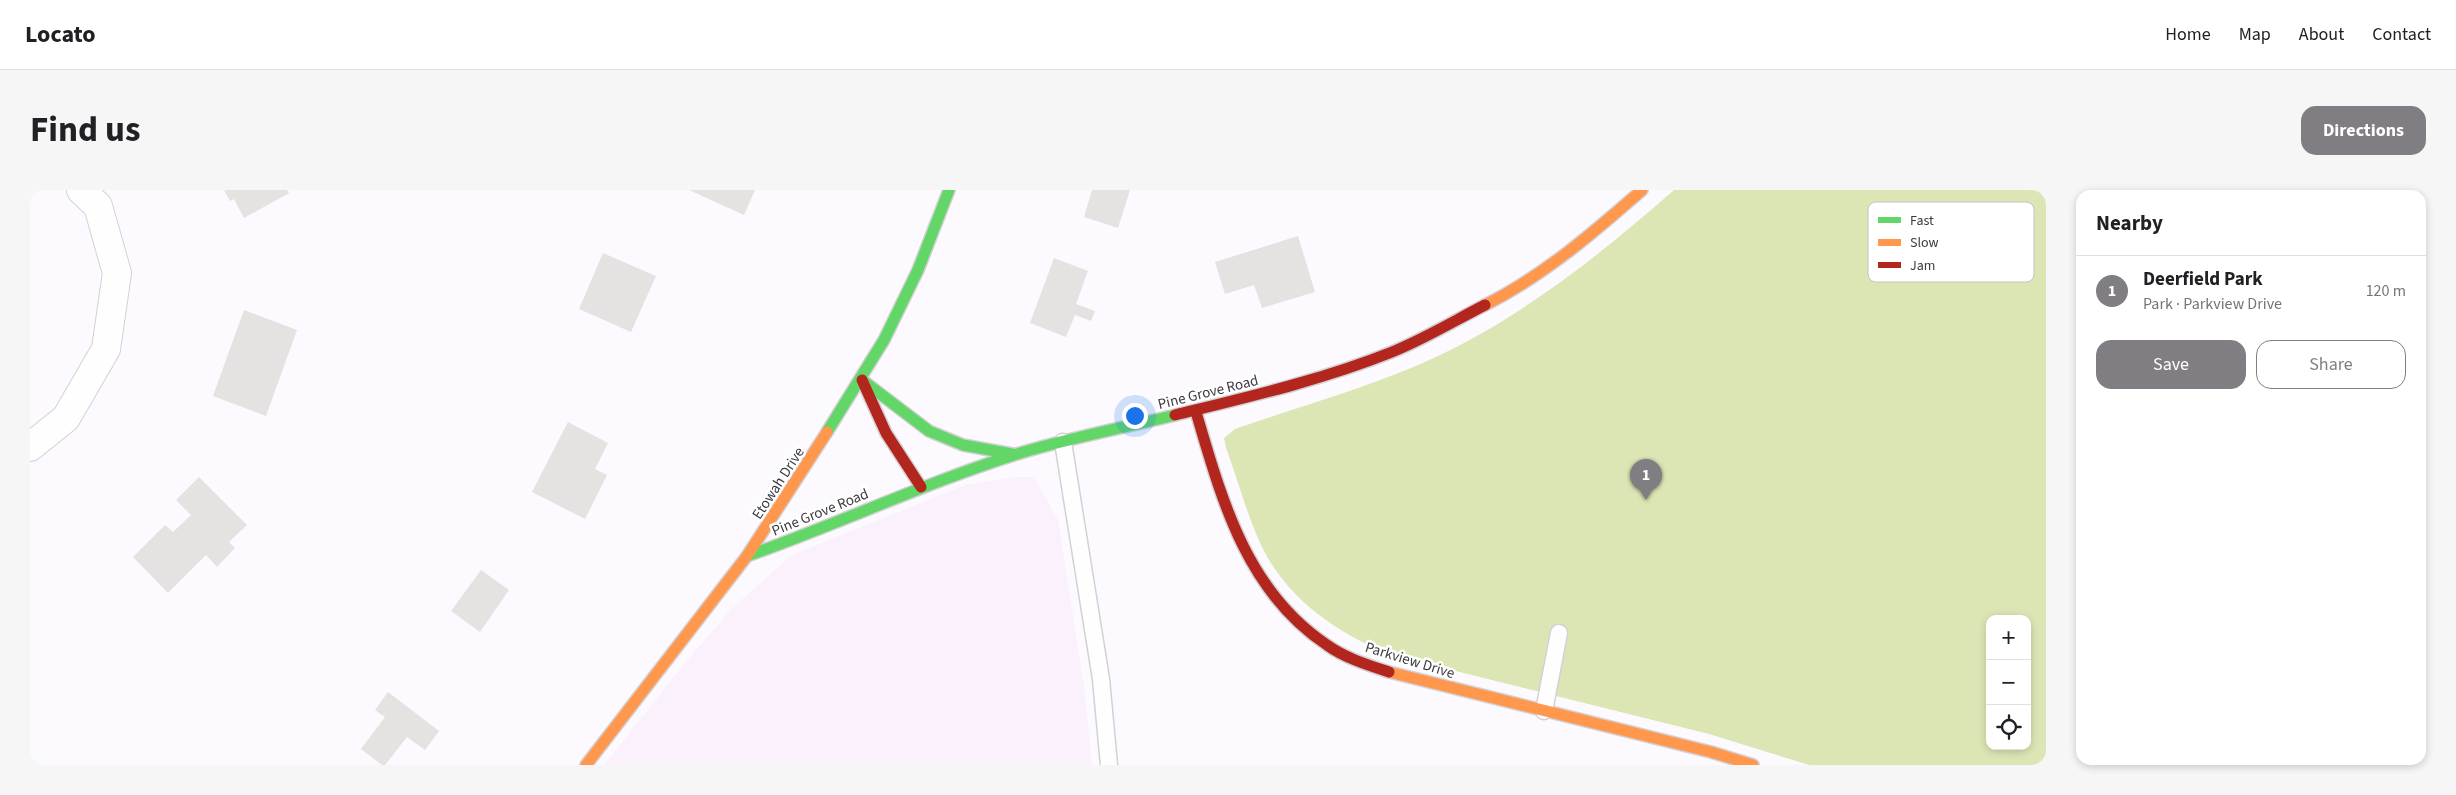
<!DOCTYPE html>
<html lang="en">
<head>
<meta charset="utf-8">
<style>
	body { margin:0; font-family:"Source Sans 3",sans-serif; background:#f6f6f6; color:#202124 }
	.controls { position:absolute; right:15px; bottom:15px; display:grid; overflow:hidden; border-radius:10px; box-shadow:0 2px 8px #0003 }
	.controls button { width:45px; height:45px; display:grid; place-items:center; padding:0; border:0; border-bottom:1px solid #e0e0e0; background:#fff; color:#202124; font:25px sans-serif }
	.you { position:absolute; left:1104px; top:225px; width:18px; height:18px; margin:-12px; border:4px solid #fff; border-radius:50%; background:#1a73e8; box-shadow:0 0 0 8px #1a73e833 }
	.badge { display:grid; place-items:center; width:32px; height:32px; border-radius:50%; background:#807e82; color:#fff; font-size:16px; font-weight:700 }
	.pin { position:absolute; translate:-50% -41px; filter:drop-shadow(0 1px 2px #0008) }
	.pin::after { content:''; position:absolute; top:26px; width:18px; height:15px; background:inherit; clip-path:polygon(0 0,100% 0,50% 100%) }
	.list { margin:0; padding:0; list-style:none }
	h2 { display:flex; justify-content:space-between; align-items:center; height:65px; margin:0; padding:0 20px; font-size:21px }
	h2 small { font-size:16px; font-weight:400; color:#757577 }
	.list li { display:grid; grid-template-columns:32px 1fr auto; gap:15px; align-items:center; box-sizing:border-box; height:70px; padding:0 20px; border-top:1px solid #e0e0e0 }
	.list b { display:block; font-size:19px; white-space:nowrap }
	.list p { margin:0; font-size:16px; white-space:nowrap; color:#757577 }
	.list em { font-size:16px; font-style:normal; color:#757577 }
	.actions { display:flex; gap:10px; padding:15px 20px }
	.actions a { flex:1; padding:11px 0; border:1px solid #807e82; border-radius:15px; text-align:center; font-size:18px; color:#807e82 }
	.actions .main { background:#807e82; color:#fff }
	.icon { flex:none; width:28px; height:28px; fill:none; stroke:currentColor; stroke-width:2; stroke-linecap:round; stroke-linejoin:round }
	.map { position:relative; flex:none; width:2016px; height:575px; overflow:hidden; border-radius:15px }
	header { display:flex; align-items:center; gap:30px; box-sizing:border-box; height:70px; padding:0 25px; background:#fff; border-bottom:1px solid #e0e0e0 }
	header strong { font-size:24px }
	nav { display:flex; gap:28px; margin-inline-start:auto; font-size:18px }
	.intro { display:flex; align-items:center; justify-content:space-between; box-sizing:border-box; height:120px; padding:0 30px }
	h1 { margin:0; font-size:35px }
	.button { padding:12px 22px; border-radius:15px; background:#807e82; color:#fff; font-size:18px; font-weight:700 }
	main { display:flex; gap:30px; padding:0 30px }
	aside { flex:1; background:#fff; border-radius:15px; box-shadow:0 2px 8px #0003 }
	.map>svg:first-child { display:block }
	.built { fill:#faf1fd }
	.green { fill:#dce6b5; fill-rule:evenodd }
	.building { fill:#e6e2e2 }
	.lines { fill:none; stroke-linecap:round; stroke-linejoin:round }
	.lane-casing { stroke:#d3d1d4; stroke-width:19 }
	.street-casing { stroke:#d3d1d4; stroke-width:30 }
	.fast-casing { stroke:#d3d1d4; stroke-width:14 }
	.slow-casing { stroke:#d3d1d4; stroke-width:14 }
	.jam-casing { stroke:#d3d1d4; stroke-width:14 }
	.lane { stroke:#fffeff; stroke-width:16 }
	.street { stroke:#fffeff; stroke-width:28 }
	.fast { stroke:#63d668; stroke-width:11 }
	.slow { stroke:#ff974d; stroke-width:11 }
	.jam { stroke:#b3261e; stroke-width:11 }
	.labels { text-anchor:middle; stroke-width:5; stroke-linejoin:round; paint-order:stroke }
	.street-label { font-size:15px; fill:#3e3b40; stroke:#fff }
	.key { fill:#fff; stroke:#c5c4c6; stroke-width:1 }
	.key-label { font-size:14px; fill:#3e3b40 }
</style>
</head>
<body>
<header>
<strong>Locato</strong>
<nav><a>Home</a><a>Map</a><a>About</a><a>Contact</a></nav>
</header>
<div class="intro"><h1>Find us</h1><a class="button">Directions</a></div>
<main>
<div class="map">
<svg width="2016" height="575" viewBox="0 0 2016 575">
	<rect width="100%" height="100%" fill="#fcfafe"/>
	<path class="built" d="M 987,287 L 1004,287 L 1028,330 L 1054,496 L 1062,575 L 574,575 L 650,479 L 701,419 L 762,365 L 938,294 Z"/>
	<path class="green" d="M 1644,0 L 2016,0 L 2016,575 L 1779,575 L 1679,544 L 1365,466 C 1313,447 1261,413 1234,361 C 1219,332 1208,290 1196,258 L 1194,248 L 1205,239 C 1282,212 1364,191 1436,152 C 1512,111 1579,57 1644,0 ZM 1960,429 L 1997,429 L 1997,556 L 1960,556 Z"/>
	<g class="building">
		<path d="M 194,0 L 257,0 L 259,3 L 214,28 L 204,9 L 200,11 Z"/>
		<path d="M 659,0 L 725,0 L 714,25 Z"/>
		<path d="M 1062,0 L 1100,0 L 1088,38 L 1054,27 Z"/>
		<path d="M 1268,46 L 1285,102 L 1232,118 L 1224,95 L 1195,104 L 1185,72 Z"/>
		<path d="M 573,63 L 626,86 L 601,142 L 549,119 Z"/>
		<path d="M 1024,68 L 1058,81 L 1046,114 L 1065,121 L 1061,131 L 1045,125 L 1036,147 L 1000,133 Z"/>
		<path d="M 214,120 L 267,140 L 236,226 L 183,206 Z"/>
		<path d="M 538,232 L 578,253 L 565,279 L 577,285 L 555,329 L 502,302 Z"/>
		<path d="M 169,287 L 217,335 L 199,352 L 205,358 L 187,377 L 176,365 L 138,403 L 103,367 L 135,335 L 143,342 L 161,325 L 146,310 Z"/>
		<path d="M 451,380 L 479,400 L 450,442 L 421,421 Z"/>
		<path d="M 358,502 L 409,541 L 395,560 L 377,547 L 355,575 L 352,575 L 331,559 L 355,527 L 345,520 Z"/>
	</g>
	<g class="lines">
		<g class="lane-casing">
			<g id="lane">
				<path d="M 1033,252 L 1071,489 L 1079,575"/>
				<path d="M 1514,521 L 1529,443"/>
			</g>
		</g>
		<g class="street-casing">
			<path id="street" d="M 0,257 L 36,228 L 76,159 L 87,83 L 68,16 L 51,0"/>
		</g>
		<g class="fast-casing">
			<g id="fast">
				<path d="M 832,190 L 899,241 L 933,255 L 982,264"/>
				<path d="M 797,242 L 854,150 L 888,80 L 919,0"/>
				<path d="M 717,366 C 808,334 895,293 987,264 C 1038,248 1093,238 1145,225"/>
			</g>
		</g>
		<g class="slow-casing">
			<g id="slow">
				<path d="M 1455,115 C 1513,86 1563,43 1612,0"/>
				<path d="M 1359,482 L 1681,562 L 1723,575"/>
				<path d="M 556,575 L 717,366 L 797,242"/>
			</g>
		</g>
		<g class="jam-casing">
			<g id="jam">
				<path d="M 832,190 L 856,243 L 891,297"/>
				<path d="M 1166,222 C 1192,310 1216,401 1297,455 C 1315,468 1338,475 1359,482"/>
				<path d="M 1145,225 C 1218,207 1292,190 1362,162 C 1394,149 1424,131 1455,115"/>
			</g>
		</g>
		<use href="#lane" class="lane"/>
		<use href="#street" class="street"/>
		<use href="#fast" class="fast"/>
		<use href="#slow" class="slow"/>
		<use href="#jam" class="jam"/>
	</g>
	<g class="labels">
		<g class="street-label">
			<text transform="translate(1178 202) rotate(-14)" y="5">Pine Grove Road</text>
			<text transform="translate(748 293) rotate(-57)" y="5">Etowah Drive</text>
			<text transform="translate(790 322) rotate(-22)" y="5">Pine Grove Road</text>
			<text transform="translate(1380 470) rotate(17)" y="5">Parkview Drive</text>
		</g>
	</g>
	<rect x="1838" y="12" width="166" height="80" rx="8" class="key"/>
	<rect x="1848" y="27" width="23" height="6" fill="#63d668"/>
	<rect x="1848" y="49" width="23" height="7" fill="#ff974d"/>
	<rect x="1848" y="72" width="23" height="6" fill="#b3261e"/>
	<g class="key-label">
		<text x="1880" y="35">Fast</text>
		<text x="1880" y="57">Slow</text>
		<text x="1880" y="80">Jam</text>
	</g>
</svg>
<div class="controls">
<button>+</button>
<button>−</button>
<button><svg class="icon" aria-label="locate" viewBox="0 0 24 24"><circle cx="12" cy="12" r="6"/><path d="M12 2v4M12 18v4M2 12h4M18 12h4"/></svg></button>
</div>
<div class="you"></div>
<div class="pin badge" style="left:1616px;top:310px">1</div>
</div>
<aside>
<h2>Nearby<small></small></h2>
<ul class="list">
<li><span class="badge">1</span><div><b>Deerfield Park</b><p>Park · Parkview Drive</p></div><em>120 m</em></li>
</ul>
<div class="actions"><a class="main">Save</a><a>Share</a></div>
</aside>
</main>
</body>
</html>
